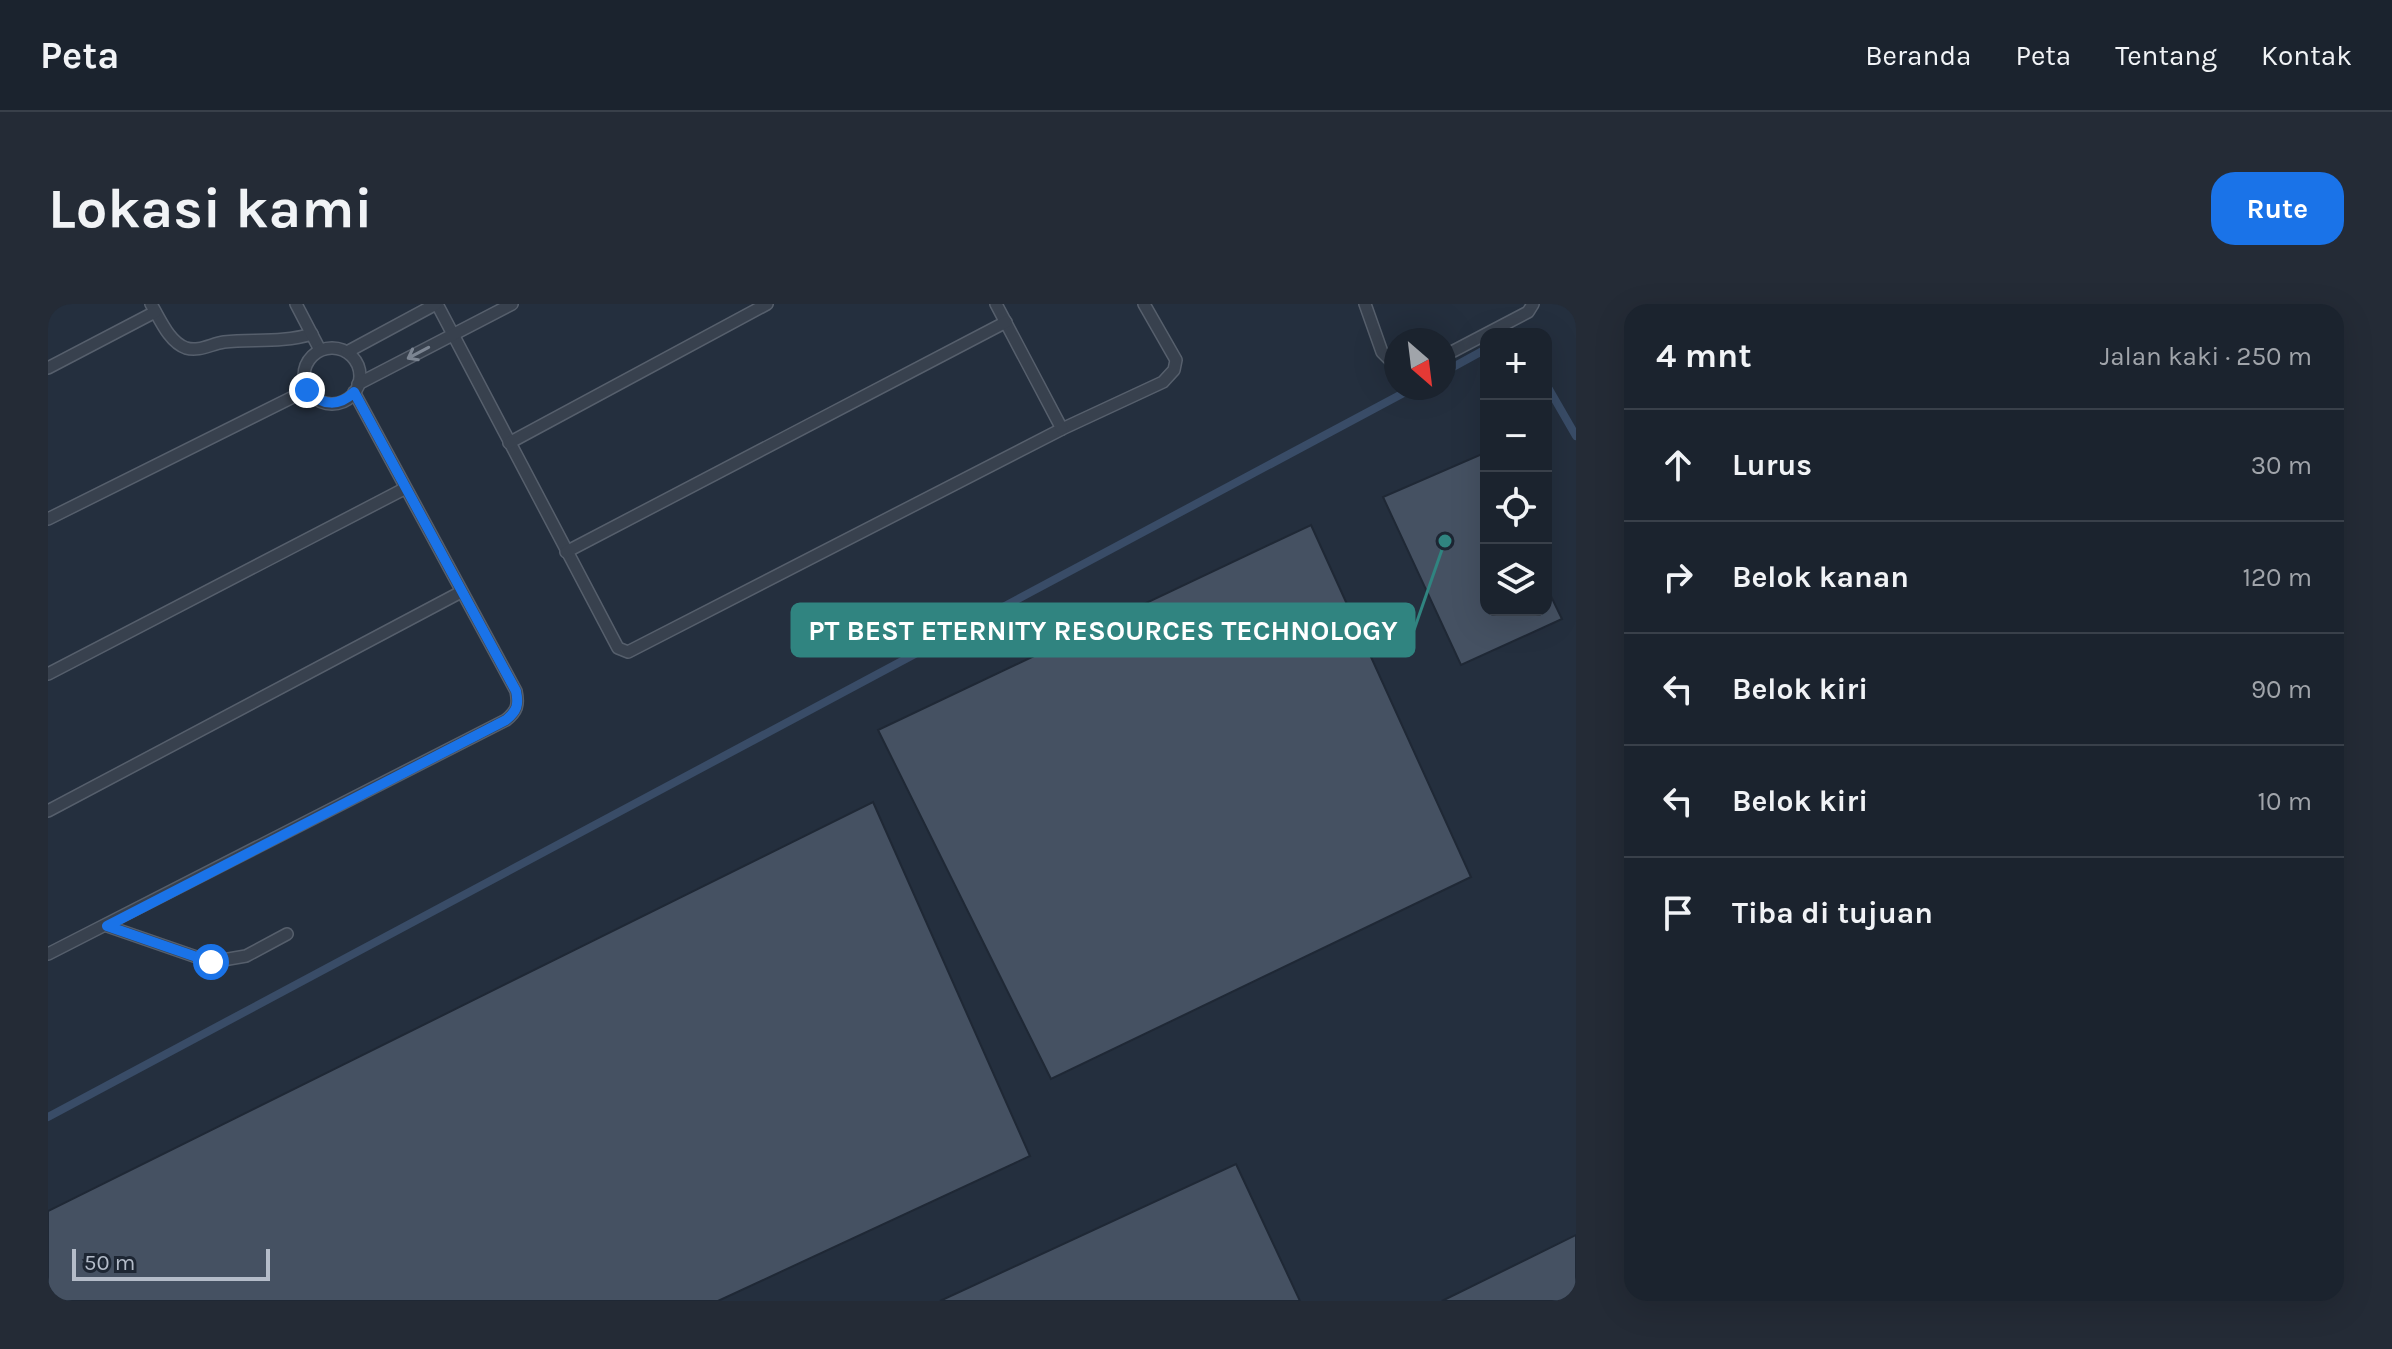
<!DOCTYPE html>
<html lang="id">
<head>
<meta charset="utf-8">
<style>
	body { margin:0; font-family:Karla,sans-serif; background:#242b36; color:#f1f3f6 }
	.controls { position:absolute; right:24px; top:24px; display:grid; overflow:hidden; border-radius:16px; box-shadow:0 8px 32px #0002 }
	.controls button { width:72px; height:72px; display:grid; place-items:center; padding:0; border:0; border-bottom:2px solid #39404a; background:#1b232e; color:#f1f3f6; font:40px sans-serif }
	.compass { position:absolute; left:1336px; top:24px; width:72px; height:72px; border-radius:50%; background:#1b232e; box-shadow:0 8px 32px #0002; rotate:152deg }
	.scale { position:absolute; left:24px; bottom:20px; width:198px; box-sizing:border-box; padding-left:8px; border:4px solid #b4bcc9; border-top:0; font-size:22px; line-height:28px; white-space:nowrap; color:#b4bcc9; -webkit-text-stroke:6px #1d2633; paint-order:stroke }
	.stop { position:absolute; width:24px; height:24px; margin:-18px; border:6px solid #1a73e8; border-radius:50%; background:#fff }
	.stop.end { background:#1a73e8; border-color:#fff; box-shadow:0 2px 8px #0008 }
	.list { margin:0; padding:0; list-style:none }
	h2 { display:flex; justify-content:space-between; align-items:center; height:104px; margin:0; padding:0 32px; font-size:34px }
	h2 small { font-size:26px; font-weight:400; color:#a0a4aa }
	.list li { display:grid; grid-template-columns:52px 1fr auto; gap:24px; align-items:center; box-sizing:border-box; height:112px; padding:0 32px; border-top:2px solid #39404a }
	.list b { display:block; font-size:30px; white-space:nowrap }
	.list em { font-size:26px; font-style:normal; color:#a0a4aa }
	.icon { flex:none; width:44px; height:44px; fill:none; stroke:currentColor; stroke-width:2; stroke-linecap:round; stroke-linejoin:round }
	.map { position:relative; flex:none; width:1528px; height:997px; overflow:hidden; border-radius:24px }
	header { display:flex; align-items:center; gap:48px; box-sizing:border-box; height:112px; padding:0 40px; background:#1b232e; border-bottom:2px solid #39404a }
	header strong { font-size:38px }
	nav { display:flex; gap:44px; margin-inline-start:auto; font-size:28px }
	.intro { display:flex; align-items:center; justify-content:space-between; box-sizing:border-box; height:192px; padding:0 48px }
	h1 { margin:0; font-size:56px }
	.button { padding:20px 36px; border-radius:24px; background:#1a73e8; color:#fff; font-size:28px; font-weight:700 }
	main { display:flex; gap:48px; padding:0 48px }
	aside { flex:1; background:#1b232e; border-radius:24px; box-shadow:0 8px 32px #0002 }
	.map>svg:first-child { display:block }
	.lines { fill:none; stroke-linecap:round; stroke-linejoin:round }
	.stream { stroke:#394c67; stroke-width:8 }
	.building { fill:#455162; stroke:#1f2835; stroke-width:2 }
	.lane-casing { stroke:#565f6c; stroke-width:14 }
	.lane { stroke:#38414e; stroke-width:11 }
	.oneway { stroke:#7c8592 }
	.route { stroke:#1a73e8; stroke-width:10 }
	.leader { fill:none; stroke:#308480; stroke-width:3 }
	.callout-dot { fill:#308480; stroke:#1d2633; stroke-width:3 }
	.callout { fill:#308480; stroke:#308480; stroke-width:3 }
	.callout-label { font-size:28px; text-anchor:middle; font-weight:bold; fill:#fff }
</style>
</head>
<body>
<header>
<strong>Peta</strong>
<nav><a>Beranda</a><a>Peta</a><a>Tentang</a><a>Kontak</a></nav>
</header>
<div class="intro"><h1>Lokasi kami</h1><a class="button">Rute</a></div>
<main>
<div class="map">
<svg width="1528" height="997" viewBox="0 0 1528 997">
	<rect width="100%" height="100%" fill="#242f3e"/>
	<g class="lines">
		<g class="stream">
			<path d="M 1467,30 L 1469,30"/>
			<path d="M 1396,68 L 1438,45"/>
			<path d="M 1498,80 L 1528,132"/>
			<path d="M 0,813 L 1365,84"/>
		</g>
	</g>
	<g class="building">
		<path d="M 1434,150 L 1438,158 L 1438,306 L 1498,306 L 1498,282 L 1514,315 L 1413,361 L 1335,193 Z"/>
		<path d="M 1263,221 L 1423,573 L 1003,775 L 830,426 Z"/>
		<path d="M 825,498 L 982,852 L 670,997 L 0,997 L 0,907 Z"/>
		<path d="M 1188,860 L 1252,997 L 892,997 Z"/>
		<path d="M 1528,931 L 1528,997 L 1394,997 Z"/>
	</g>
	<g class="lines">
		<g class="lane-casing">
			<g id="lane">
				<path d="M 103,0 C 112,15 121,38 138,44 C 151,48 163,40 176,38 C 206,35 234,39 264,30"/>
				<path d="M 248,0 L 272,46"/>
				<path d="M 389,0 L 570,344 L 580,348 L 1014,125 L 1115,78 L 1126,66 L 1128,56 L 1096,0"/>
				<path d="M 948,0 L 1014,125"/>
				<path d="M 1317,0 L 1334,48 L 1348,62"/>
				<circle cx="284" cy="72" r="28"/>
				<path d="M 299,48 L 388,0"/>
				<path d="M 1396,52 L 1480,8 L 1485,0"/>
				<path d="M 0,64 L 107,8"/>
				<path d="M 310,80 L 464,0"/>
				<path d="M 461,139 L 719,0"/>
				<path d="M 0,215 L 259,86"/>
				<path d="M 518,248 L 958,18"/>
				<path d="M 0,370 L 356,185"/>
				<path d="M 0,507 L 413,288"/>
				<path d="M 59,622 L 163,658 L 198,652 L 239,630"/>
				<path d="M 0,650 L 458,416 C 469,407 471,401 468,387 L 306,88"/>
			</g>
		</g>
		<use href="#lane" class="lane"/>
	</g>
	<defs><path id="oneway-shaft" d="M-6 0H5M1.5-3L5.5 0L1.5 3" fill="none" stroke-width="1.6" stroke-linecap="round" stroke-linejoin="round" transform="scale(2)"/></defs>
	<use class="oneway" href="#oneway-shaft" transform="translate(370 49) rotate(152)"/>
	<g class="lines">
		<path class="route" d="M 163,658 L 59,622 L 458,416 C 469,407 471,401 468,387 L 306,88 C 291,103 274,102 259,86"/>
	</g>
	<path class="leader" d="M1397 237L1366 326"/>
	<circle class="callout-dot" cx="1397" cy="237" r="8"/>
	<rect class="callout" x="744" y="300" width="622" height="52" rx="8"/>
	<g class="callout-label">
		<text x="1055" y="336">PT BEST ETERNITY RESOURCES TECHNOLOGY</text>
	</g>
</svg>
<div class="controls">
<button>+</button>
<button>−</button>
<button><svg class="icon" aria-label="locate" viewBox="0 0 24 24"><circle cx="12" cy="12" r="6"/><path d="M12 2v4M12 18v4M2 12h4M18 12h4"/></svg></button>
<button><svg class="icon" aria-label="layers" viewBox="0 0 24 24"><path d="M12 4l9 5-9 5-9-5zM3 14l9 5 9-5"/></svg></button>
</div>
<svg class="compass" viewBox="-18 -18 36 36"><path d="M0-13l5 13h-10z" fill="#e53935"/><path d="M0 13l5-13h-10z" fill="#a0a4aa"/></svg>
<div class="scale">50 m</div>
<div class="stop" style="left:163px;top:658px"></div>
<div class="stop end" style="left:259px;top:86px"></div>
</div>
<aside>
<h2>4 mnt<small>Jalan kaki · 250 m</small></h2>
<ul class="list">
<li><svg class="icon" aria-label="ahead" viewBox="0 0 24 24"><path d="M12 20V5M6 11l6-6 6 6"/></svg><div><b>Lurus</b></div><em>30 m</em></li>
<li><svg class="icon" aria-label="right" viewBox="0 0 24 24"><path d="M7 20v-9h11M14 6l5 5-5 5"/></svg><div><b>Belok kanan</b></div><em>120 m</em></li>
<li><svg class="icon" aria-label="left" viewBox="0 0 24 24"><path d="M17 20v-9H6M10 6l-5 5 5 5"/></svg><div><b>Belok kiri</b></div><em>90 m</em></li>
<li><svg class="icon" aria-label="left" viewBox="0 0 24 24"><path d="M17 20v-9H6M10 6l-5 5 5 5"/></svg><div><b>Belok kiri</b></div><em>10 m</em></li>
<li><svg class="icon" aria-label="arrive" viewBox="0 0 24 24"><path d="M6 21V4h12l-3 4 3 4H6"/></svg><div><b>Tiba di tujuan</b></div></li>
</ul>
</aside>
</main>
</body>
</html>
